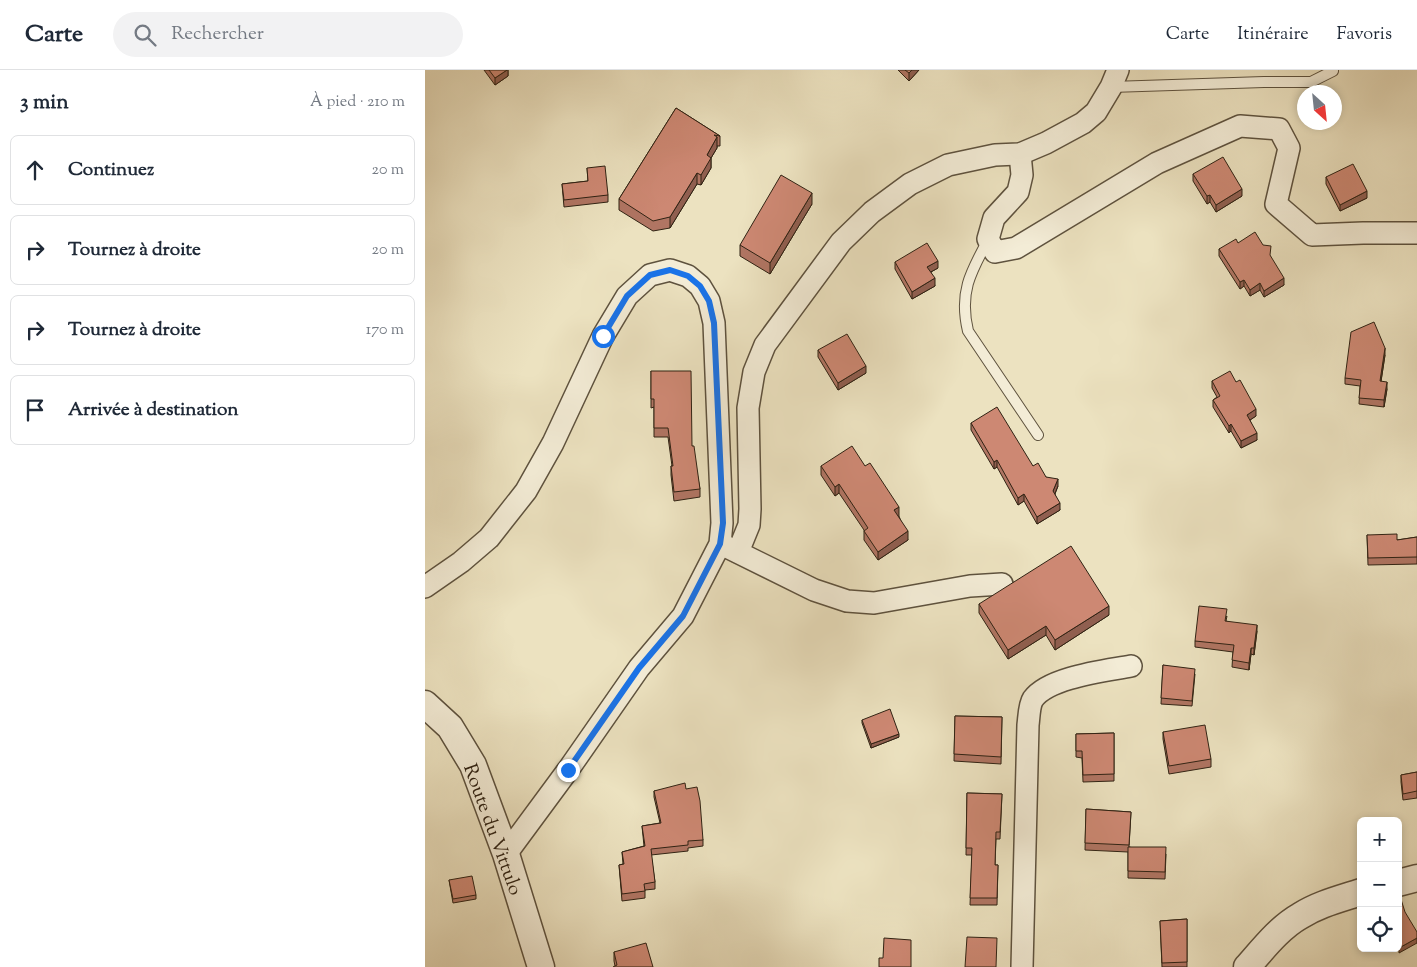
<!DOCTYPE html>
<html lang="fr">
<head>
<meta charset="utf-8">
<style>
	body { margin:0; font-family:"Sorts Mill Goudy",serif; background:#f2f2f3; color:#1f2937 }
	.controls { position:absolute; right:15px; bottom:15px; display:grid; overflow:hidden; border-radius:8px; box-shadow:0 2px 8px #0003 }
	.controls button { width:45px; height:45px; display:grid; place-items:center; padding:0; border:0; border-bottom:1px solid #e0e1e3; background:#fff; color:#1f2937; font:25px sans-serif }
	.compass { position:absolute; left:872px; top:15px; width:45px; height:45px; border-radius:50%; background:#fff; box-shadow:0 2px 8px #0003; rotate:153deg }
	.stop { position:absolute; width:15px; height:15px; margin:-11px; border:4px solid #1a73e8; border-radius:50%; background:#fff }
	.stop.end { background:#1a73e8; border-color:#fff; box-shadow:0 1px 5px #0008 }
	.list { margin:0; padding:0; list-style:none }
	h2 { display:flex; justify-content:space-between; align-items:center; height:65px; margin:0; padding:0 20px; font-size:21px }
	h2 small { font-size:16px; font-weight:400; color:#747a83 }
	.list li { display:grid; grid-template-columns:32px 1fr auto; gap:15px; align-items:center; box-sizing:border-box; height:70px; margin:0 10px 10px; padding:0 10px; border:1px solid #e0e1e3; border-radius:8px }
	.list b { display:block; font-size:19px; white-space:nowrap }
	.list em { font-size:16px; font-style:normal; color:#747a83 }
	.icon { flex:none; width:28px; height:28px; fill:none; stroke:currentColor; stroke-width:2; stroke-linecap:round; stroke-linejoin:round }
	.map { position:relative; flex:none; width:992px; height:897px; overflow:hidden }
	header { display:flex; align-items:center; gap:30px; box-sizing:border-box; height:70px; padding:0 25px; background:#fff; border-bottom:1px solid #e0e1e3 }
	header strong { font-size:24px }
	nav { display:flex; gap:28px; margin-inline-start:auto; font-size:18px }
	.search { width:350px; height:45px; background:#f2f2f3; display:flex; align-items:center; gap:12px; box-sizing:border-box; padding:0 18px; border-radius:28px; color:#747a83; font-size:19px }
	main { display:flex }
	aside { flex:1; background:#fff }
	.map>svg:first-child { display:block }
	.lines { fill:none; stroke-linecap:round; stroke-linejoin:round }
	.service-casing { stroke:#5e523e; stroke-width:12 }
	.minor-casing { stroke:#5e523e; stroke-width:24 }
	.tertiary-casing { stroke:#5e523e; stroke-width:29 }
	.service { stroke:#f3ecd6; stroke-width:10 }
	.minor { stroke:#f3ecd6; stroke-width:21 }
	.tertiary { stroke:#f3ecd6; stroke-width:26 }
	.wall { fill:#b07563; stroke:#2f2213 }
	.shaded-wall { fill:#905f50; stroke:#2f2213 }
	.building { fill:#cd8873; stroke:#2f2213 }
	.route { stroke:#1a73e8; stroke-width:6 }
	.labels { text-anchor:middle; stroke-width:4; stroke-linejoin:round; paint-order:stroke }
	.street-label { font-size:19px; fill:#2f2213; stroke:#f3ecd6 }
</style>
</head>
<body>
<header>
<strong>Carte</strong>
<div class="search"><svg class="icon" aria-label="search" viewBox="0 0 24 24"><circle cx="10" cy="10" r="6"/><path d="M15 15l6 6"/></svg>Rechercher</div>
<nav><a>Carte</a><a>Itinéraire</a><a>Favoris</a></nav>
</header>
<main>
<aside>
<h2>3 min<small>À pied · 210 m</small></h2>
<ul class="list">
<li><svg class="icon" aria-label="ahead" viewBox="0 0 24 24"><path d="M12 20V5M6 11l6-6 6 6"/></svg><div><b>Continuez</b></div><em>20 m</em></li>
<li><svg class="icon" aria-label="right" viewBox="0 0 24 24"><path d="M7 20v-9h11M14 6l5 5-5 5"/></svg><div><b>Tournez à droite</b></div><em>20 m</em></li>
<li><svg class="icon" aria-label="right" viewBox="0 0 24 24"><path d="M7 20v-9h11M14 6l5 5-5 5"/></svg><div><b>Tournez à droite</b></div><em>170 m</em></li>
<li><svg class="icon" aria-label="arrive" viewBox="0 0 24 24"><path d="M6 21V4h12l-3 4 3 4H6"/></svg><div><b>Arrivée à destination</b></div></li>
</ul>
</aside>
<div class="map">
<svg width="992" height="897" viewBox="0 0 992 897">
	<rect width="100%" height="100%" fill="#ece2c0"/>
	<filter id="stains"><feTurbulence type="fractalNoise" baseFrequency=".004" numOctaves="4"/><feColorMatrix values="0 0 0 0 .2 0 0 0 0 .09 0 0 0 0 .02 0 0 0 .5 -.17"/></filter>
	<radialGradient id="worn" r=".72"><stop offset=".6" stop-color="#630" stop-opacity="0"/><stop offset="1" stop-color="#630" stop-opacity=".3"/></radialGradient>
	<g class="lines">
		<g class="service-casing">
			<g id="service">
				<path d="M 686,17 L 839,12 L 886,12 L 908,1"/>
				<path d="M 563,170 C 545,203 534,223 543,261 L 613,365"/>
			</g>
		</g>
		<g class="minor-casing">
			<g id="minor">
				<path d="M 595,84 L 597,105 L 593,122 L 569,148 L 563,169 L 570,182 L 591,178 L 732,93 L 815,56 L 854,59 L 864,78 L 851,134 L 887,165 L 938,163 L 992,163"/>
				<path d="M 300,476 L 389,520 L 422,531 L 449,533 L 545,516 L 577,514"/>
				<path d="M 313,482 L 324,455 L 325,439 L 323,338 L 329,302 L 340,275 L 416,172 L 447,142 L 485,114 L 523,95 L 570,85 L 595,84 L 621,73 L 658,53 L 671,42 L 686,17 L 693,0"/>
				<path d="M 0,517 L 36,492 L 64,468 L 101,421 L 128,373 L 178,266 L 202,226 L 225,205 L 245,200 L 263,206 L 275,216 L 284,231 L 289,253 L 297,453 L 295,474 L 258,546 L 214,598 L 143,700 L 81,784"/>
				<path d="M 597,897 L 603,655 C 604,648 604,635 608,629 C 624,607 680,601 706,596"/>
			</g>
		</g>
		<g class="tertiary-casing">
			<g id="tertiary">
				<path d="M 0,634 L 25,657 L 48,695 L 81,784 L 116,897"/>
				<path d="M 973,813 L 992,808"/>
				<path d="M 822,897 C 838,879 854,858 875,846 C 894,834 915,829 936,822"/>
			</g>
		</g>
		<use href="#service" class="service"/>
		<use href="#minor" class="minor"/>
		<use href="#tertiary" class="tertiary"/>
	</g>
	<g class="wall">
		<path d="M 59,0 L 83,0 L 83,6 L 70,15 Z"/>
		<path d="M 473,0 L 494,0 L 484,11 Z"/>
		<path d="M 251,38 L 295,66 L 295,76 L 292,76 L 292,78 L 286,88 L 286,98 L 276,115 L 272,114 L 245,158 L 228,161 L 194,140 L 194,129 Z"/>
		<path d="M 162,98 L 183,125 L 183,132 L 139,137 L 137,114 L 163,111 Z"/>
		<path d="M 768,104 L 817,126 L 791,142 L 785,132 L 782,134 L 768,111 Z"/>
		<path d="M 901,107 L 942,128 L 915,141 L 901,114 Z"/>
		<path d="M 387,134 L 345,204 L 315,186 L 315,175 Z"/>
		<path d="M 813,173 L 845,186 L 859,215 L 839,227 L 835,220 L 825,226 L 819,216 L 815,219 L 794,186 L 794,179 Z"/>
		<path d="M 470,192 L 513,198 L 506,202 L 510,216 L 487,229 L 470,199 Z"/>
		<path d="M 393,280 L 441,303 L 413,320 L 393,287 Z"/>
		<path d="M 960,285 L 956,311 L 962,319 L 959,337 L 934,334 L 935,316 L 920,314 L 920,308 Z"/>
		<path d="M 226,301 L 267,376 L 275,419 L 275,427 L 249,431 L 246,405 L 246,396 L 247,396 L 243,367 L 229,367 L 229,337 L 226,338 Z"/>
		<path d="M 787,311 L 811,312 L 831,346 L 825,350 L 832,370 L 816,378 L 806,361 L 804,363 L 788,337 L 788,330 L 792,327 L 787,318 Z"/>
		<path d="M 546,353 L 608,396 L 621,407 L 633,416 L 630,424 L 635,440 L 612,454 L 599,431 L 593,435 L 572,397 L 569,399 L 546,360 Z"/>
		<path d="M 396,396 L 474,446 L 483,470 L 453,490 L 439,470 L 439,460 L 414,423 L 410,426 L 396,405 Z"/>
		<path d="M 942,465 L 972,470 L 992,467 L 992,494 L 943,495 Z"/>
		<path d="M 554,534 L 684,545 L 630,580 L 621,565 L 583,589 L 554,543 Z"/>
		<path d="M 802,546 L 801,551 L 832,561 L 829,585 L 826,584 L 824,600 L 807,597 L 808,582 L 770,577 L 770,571 Z"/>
		<path d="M 738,595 L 770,604 L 767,636 L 736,634 Z"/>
		<path d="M 530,646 L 577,647 L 576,694 L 529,691 Z"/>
		<path d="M 437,650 L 474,667 L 446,678 L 437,653 Z"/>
		<path d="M 738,662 L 786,689 L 786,697 L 744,704 L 738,669 Z"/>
		<path d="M 689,663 L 689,711 L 658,712 L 657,688 L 651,687 L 651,664 Z"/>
		<path d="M 992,702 L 992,728 L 978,730 L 976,712 L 976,705 Z"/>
		<path d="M 261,719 L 278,770 L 278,776 L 263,778 L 263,781 L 226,785 L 230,812 L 230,819 L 220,820 L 220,828 L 197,831 L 194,795 L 198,794 L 197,782 L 219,776 L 217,756 L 235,753 L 229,727 L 229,721 Z"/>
		<path d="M 542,723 L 577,724 L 575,769 L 571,769 L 570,795 L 573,795 L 572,835 L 545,835 L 547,785 L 541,785 Z"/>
		<path d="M 661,739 L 706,742 L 704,777 L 741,784 L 740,809 L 703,808 L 703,782 L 660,780 Z"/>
		<path d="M 24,810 L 51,825 L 51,829 L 28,833 Z"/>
		<path d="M 762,849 L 762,897 L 737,897 L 735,851 Z"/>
		<path d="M 189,882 L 228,897 L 190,896 L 189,891 Z"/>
	</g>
	<g class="shaded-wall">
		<path d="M 82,0 L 83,0 L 83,6 L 70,15 L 70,8 Z"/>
		<path d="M 487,0 L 494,0 L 484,11 L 484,3 Z"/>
		<path d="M 292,67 L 292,78 L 286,88 L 286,98 L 276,115 L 276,105 L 282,85 Z"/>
		<path d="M 272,103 L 272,114 L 245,158 L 245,147 Z"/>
		<path d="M 817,119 L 817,126 L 791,142 L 791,135 Z"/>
		<path d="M 942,121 L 942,128 L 915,141 L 915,135 Z"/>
		<path d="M 387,123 L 387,134 L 345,204 L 345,193 Z"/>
		<path d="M 785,125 L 785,132 L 782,134 L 782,126 Z"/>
		<path d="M 513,191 L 513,198 L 502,204 L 502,197 Z"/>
		<path d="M 510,208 L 510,216 L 487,229 L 487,222 Z"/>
		<path d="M 859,208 L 859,215 L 839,227 L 839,221 Z"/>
		<path d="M 819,210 L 819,216 L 815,219 L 815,212 Z"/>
		<path d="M 835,213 L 835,220 L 825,226 L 825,220 Z"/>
		<path d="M 960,278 L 960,285 L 955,318 L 955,311 Z"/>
		<path d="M 441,296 L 441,303 L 413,320 L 413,313 Z"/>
		<path d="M 962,312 L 962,319 L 959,337 L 959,330 Z"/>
		<path d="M 831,339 L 831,346 L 822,352 L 822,345 Z"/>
		<path d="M 806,354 L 806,361 L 804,363 L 804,356 Z"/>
		<path d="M 832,363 L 832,370 L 816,378 L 816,371 Z"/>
		<path d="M 572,390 L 572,397 L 569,399 L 569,392 Z"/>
		<path d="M 633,409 L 633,416 L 628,428 L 628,421 Z"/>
		<path d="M 414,414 L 414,423 L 410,426 L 410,417 Z"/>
		<path d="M 599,424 L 599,431 L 593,435 L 593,428 Z"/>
		<path d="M 635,433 L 635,440 L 612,454 L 612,447 Z"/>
		<path d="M 474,437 L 474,446 L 469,449 L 469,440 Z"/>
		<path d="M 483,461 L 483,470 L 453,490 L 453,482 Z"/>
		<path d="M 684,536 L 684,545 L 630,580 L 630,570 Z"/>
		<path d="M 832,555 L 832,561 L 829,585 L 829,578 Z"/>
		<path d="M 621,556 L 621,565 L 583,589 L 583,580 Z"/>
		<path d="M 826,578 L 826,584 L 824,600 L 824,593 Z"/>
		<path d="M 474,664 L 474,667 L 446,678 L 446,674 Z"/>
		<path d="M 992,868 L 992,873 L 974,883 L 974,878 Z"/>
	</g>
	<g class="building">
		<path d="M 64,0 L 82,0 L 70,8 Z"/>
		<path d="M 480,0 L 487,0 L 484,3 Z"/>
		<path d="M 251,38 L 295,66 L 289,65 L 292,67 L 282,85 L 286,88 L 276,105 L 272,103 L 245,147 L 228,151 L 194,129 Z"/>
		<path d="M 798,87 L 817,119 L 791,135 L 785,125 L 782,126 L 768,104 Z"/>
		<path d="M 928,94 L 942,121 L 915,135 L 901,107 Z"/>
		<path d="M 180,96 L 183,125 L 139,130 L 137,114 L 163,111 L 162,98 Z"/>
		<path d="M 356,105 L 387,123 L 345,193 L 315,175 Z"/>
		<path d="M 830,162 L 838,175 L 846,176 L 845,185 L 859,208 L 839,221 L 835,213 L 825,220 L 819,210 L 815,212 L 794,179 L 811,169 L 813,173 Z"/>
		<path d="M 502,173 L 513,191 L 502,197 L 510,208 L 487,222 L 470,192 Z"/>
		<path d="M 949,252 L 960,278 L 955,311 L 962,312 L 959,330 L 934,328 L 936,310 L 920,308 L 926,262 Z"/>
		<path d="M 422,264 L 441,296 L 413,313 L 393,280 Z"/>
		<path d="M 226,301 L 266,301 L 267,376 L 269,376 L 275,419 L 249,422 L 246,396 L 248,396 L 243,358 L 229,358 L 229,329 L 226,329 Z"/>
		<path d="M 805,301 L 811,312 L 815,310 L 831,339 L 822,345 L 832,363 L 816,371 L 806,354 L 804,356 L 788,330 L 795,326 L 787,311 Z"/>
		<path d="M 572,337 L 608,396 L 613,393 L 621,407 L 633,409 L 628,421 L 635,433 L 612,447 L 599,424 L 593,428 L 572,390 L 569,392 L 546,353 Z"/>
		<path d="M 427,376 L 440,396 L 445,393 L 474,437 L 469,440 L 483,461 L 453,482 L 439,461 L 443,458 L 414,414 L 410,417 L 396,396 Z"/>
		<path d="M 972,464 L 972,470 L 992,467 L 992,487 L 943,488 L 942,465 Z"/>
		<path d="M 646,476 L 684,536 L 630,570 L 621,556 L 583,580 L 554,534 Z"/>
		<path d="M 774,536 L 802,539 L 800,551 L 832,555 L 829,578 L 826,578 L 824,593 L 807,590 L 809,575 L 770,571 Z"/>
		<path d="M 738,595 L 770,599 L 767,631 L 736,628 Z"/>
		<path d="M 465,639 L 474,664 L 446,674 L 437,650 Z"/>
		<path d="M 530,646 L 577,647 L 576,687 L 529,684 Z"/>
		<path d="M 780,655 L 786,689 L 744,696 L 738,662 Z"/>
		<path d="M 689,663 L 689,704 L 658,705 L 657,681 L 651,681 L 651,664 Z"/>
		<path d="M 992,702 L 992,721 L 978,724 L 976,705 Z"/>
		<path d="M 260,713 L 261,719 L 272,717 L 275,731 L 278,770 L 263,771 L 263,775 L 226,779 L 230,812 L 219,814 L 220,821 L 197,824 L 194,795 L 199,794 L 197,782 L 220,776 L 217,756 L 236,753 L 229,721 Z"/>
		<path d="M 542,723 L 577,724 L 575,762 L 571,762 L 570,795 L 573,795 L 572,828 L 545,828 L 547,778 L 541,778 Z"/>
		<path d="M 661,739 L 706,742 L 704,775 L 660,773 Z"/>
		<path d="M 703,777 L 741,777 L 740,802 L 703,801 Z"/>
		<path d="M 47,806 L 51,825 L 28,829 L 24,810 Z"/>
		<path d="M 974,823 L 980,842 L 992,862 L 992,868 L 974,878 Z"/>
		<path d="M 762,849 L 762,892 L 737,893 L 735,851 Z"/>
		<path d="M 542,867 L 572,868 L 571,897 L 540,897 Z"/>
		<path d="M 459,868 L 486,870 L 486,897 L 454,897 L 454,888 L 458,888 Z"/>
		<path d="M 221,873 L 228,897 L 188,897 L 192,895 L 189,882 Z"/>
	</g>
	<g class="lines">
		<path class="route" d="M 143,700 L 214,598 L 258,546 L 295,474 L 298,453 L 289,253 L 284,231 L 275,216 L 263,206 L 245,200 L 225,205 L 202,226 L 178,266"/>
	</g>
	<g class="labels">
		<g class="street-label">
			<text transform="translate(69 759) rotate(70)" y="7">Route du Vittulo</text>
		</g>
	</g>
	<rect width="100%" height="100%" filter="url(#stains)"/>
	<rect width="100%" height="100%" fill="url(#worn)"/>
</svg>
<div class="controls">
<button>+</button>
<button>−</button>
<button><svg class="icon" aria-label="locate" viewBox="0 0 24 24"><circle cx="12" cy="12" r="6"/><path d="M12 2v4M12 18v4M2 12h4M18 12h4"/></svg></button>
</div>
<svg class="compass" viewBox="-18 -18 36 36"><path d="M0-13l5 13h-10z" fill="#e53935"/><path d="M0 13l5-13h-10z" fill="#747a83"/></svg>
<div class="stop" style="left:178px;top:266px"></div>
<div class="stop end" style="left:143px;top:700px"></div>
</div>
</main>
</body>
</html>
